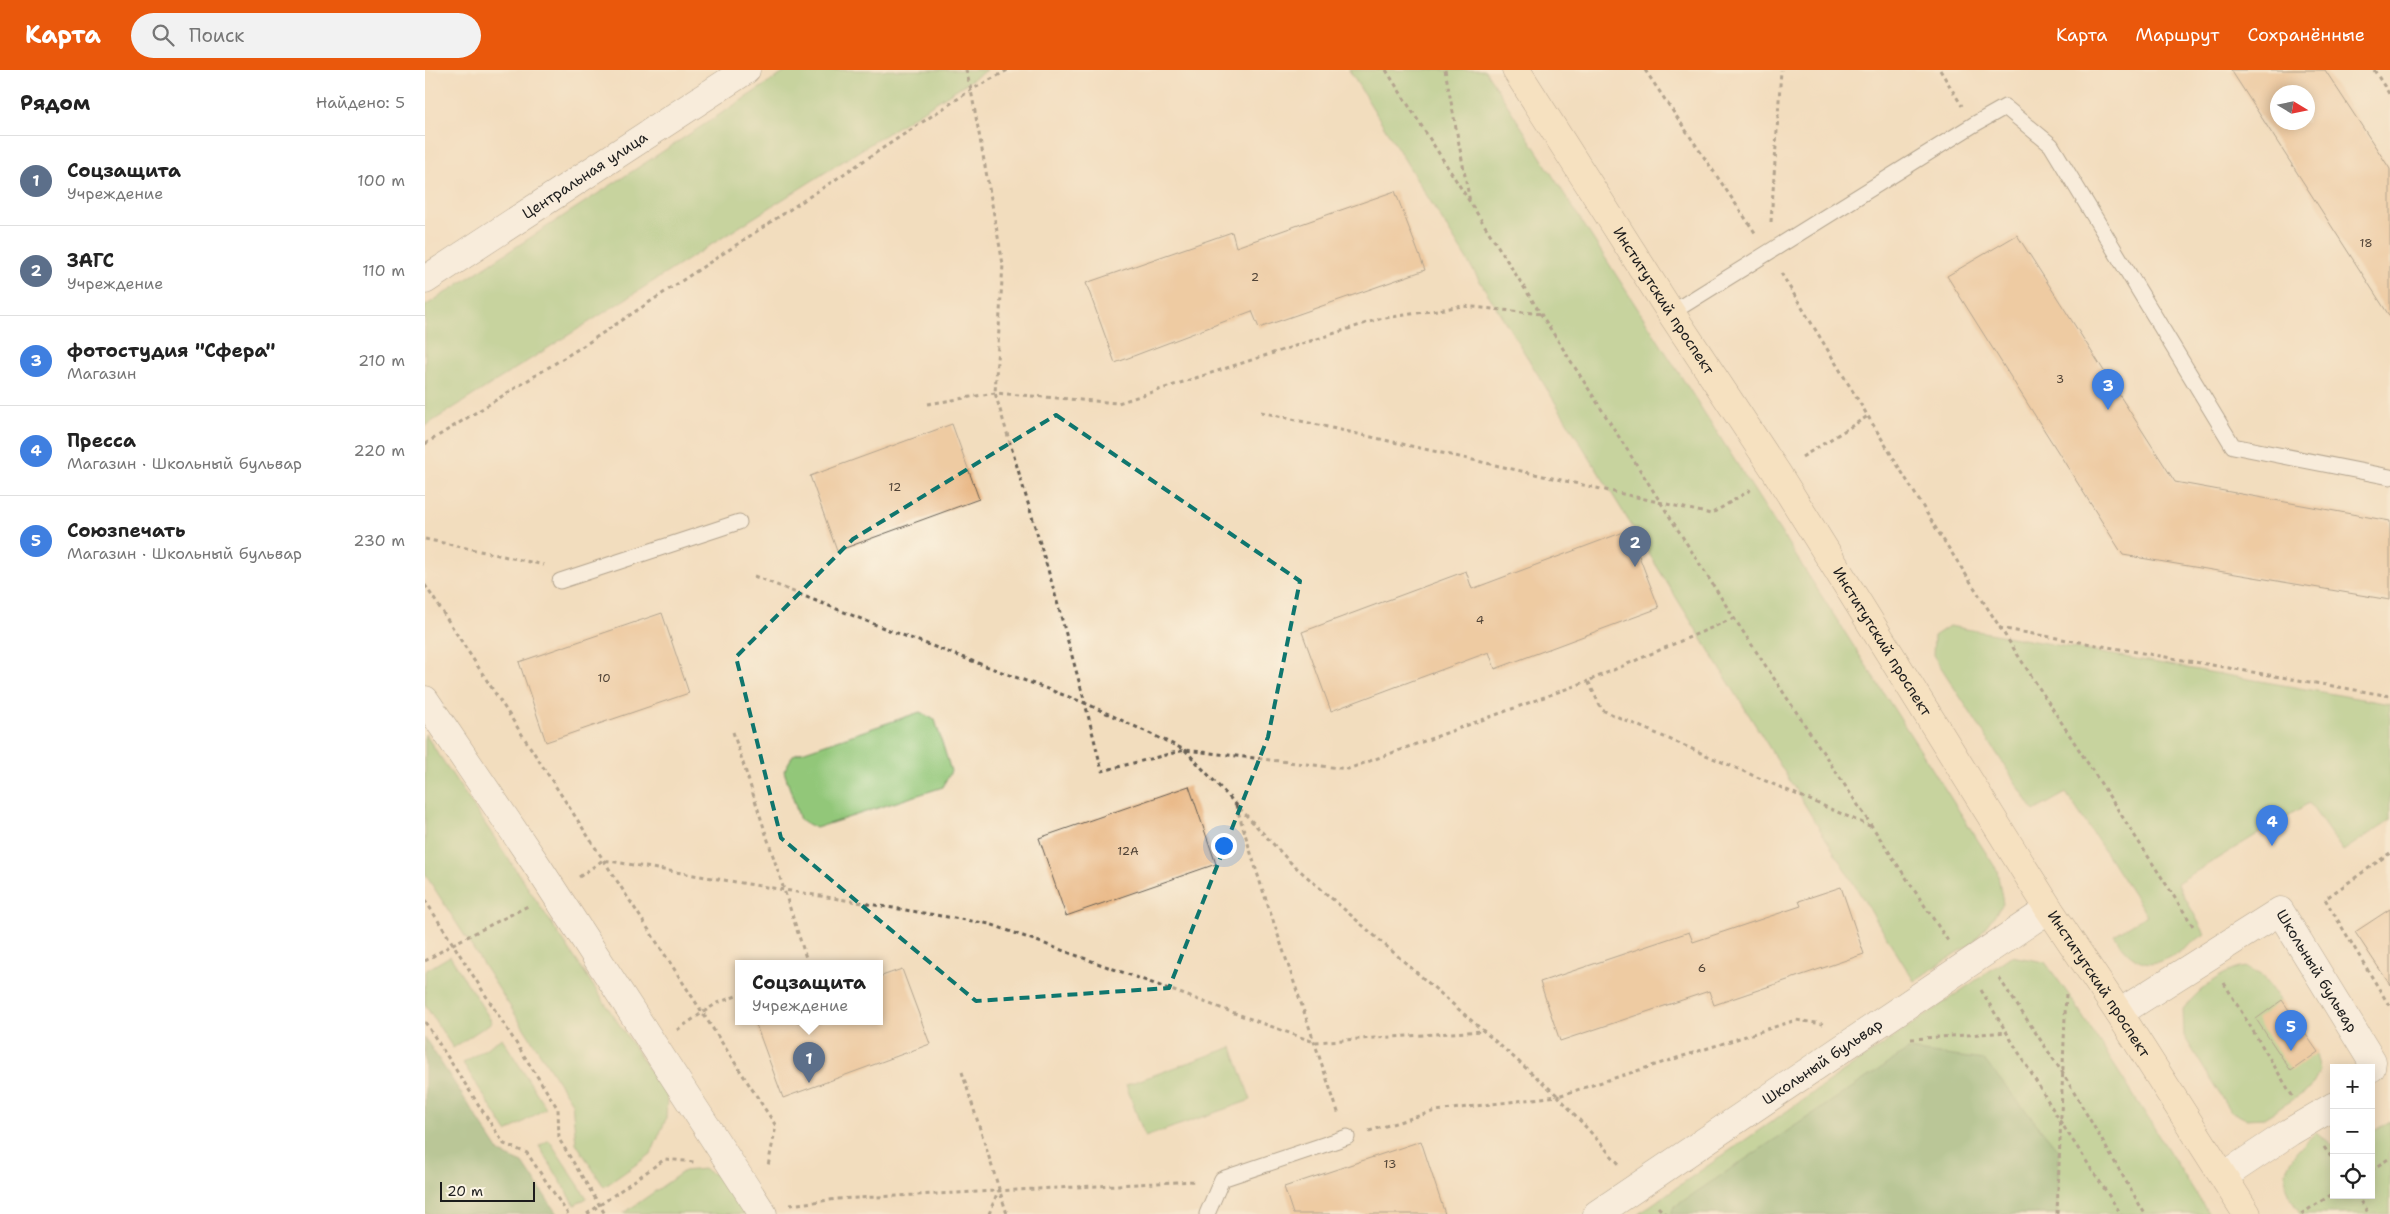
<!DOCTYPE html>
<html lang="ru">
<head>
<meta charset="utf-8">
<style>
	body { margin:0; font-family:"Shantell Sans",sans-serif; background:#f2f2f2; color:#222 }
	.controls { position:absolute; right:15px; bottom:15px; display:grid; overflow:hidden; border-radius:0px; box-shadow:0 2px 12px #0003 }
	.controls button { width:45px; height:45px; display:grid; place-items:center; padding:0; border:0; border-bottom:1px solid #e0e0e0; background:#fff; color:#222; font:25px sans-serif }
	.compass { position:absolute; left:1845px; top:15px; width:45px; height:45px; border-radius:50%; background:#fff; box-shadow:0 2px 12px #0003; rotate:100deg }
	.scale { position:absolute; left:15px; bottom:12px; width:95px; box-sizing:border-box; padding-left:5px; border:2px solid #1c1c1c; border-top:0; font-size:14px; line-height:18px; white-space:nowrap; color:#1c1c1c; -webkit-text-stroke:4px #fcf5e5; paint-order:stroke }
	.you { position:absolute; left:798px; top:775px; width:18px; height:18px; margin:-12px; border:4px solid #fff; border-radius:50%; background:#1a73e8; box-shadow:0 0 0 8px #1a73e833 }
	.badge { display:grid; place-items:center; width:32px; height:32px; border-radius:50%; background:#ea580c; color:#fff; font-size:16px; font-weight:700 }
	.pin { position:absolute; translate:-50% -41px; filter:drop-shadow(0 1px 2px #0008) }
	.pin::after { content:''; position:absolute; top:26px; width:18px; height:15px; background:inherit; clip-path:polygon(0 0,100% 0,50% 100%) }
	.popup { position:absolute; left:310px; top:890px; width:148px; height:65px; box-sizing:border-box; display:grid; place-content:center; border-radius:0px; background:#fff; filter:drop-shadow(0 1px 4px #0005); font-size:16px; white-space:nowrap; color:#767676 }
	.popup b { font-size:19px; color:#222 }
	.popup::after { content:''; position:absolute; left:50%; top:100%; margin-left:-10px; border:10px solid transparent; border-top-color:#fff }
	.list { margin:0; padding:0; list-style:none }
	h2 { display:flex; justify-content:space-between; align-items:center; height:65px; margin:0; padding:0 20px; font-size:21px }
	h2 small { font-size:16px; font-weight:400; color:#767676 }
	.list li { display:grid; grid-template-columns:32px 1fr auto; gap:15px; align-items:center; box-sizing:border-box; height:90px; padding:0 20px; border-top:1px solid #e0e0e0 }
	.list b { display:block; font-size:19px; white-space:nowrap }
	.list p { margin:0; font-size:16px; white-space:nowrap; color:#767676 }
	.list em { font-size:16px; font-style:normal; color:#767676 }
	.icon { flex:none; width:28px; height:28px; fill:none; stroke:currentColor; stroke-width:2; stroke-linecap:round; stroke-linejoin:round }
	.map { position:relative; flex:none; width:1965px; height:1144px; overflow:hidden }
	header { display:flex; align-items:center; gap:30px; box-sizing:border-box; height:70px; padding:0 25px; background:#ea580c; color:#fff }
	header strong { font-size:24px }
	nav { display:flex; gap:28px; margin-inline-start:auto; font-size:18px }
	.search { width:350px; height:45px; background:#f2f2f2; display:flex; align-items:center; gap:12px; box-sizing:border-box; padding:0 18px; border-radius:28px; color:#767676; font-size:19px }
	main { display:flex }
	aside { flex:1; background:#fff }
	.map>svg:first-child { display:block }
	.green { fill:#92c779; stroke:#57724a }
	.forest { fill:#75ac69; stroke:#486442 }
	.building { fill:#e8b582; fill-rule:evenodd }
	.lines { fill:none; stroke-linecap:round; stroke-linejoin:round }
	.service-casing { stroke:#676055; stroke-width:17 }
	.minor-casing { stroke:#676055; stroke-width:29 }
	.tertiary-casing { stroke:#676055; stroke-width:29 }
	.secondary-casing { stroke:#676055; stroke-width:29 }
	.path { stroke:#676055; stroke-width:3; stroke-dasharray:4 4; stroke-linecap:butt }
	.service { stroke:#fff; stroke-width:15 }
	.minor { stroke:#fff; stroke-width:28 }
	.tertiary { stroke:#fff; stroke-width:28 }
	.secondary { stroke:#fbe6c4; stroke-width:28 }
	.marked { fill:none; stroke:#0f766e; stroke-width:4; stroke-dasharray:10 6; stroke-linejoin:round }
	.labels { text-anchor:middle; stroke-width:5; stroke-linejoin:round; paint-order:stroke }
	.number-label { font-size:12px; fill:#4f4236 }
	.street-label { font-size:15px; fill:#1c1c1c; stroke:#fcf5e5 }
</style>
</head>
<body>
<header>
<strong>Карта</strong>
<div class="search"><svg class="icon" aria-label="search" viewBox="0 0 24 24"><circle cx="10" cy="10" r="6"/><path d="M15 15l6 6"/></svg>Поиск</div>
<nav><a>Карта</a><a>Маршрут</a><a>Сохранённые</a></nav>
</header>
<main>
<aside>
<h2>Рядом<small>Найдено: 5</small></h2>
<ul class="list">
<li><span class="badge" style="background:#5c6f8a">1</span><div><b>Соцзащита</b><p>Учреждение</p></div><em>100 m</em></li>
<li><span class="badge" style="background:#5c6f8a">2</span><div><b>ЗАГС</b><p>Учреждение</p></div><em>110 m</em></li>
<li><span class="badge" style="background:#3f7fe0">3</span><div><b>фотостудия &quot;Сфера&quot;</b><p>Магазин</p></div><em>210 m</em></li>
<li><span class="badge" style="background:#3f7fe0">4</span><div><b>Пресса</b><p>Магазин · Школьный бульвар</p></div><em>220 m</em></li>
<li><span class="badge" style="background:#3f7fe0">5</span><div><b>Союзпечать</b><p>Магазин · Школьный бульвар</p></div><em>230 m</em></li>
</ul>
</aside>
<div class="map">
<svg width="1965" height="1144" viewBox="0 0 1965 1144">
	<rect width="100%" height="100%" fill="#fcf5e5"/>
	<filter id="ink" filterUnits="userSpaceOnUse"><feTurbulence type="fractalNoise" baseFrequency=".02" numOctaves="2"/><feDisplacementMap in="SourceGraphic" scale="10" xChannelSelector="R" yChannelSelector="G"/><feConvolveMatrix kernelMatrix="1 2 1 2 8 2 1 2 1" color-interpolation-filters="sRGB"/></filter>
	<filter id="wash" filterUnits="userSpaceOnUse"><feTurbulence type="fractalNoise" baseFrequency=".0096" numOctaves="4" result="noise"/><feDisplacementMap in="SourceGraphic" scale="20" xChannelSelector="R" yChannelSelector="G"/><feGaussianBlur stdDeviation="1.12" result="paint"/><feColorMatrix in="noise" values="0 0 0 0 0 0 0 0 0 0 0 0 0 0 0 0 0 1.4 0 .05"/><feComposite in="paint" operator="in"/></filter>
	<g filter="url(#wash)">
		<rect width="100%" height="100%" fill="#f2ddbe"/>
		<g class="green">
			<path d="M 363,0 L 562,0 L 0,356 L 0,236 Z"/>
			<path d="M 924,0 L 1060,0 L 1572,800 L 1578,834 L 1549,872 L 1489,911 Z"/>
			<path d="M 1524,556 L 1965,634 L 1965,750 L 1918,781 L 1884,733 L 1752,813 L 1780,864 C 1745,888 1720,914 1689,865 L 1722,845 L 1641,723 L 1609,741 L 1508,585 L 1509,566 Z"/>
			<path d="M 495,642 L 510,650 L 526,701 L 518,717 L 391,758 L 375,750 L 359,701 L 368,685 Z"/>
			<path d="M 0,664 L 242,1026 L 241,1049 L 226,1084 L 179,1117 L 151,1073 L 147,1033 L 0,804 Z"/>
			<path d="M 25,886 L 67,952 L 28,978 L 0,935 L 0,901 Z"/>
			<path d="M 1586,886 L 1620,892 L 1649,932 L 1784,1144 L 1213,1144 Z"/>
			<path d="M 1820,897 L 1838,906 L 1890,980 L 1895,1000 L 1885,1019 L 1839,1048 L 1821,1049 L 1805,1041 L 1759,966 L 1758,939 C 1775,919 1795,901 1820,897 Z"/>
			<path d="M 77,968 L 121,1038 L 82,1062 L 38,993 Z"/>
			<path d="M 807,977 L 826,1030 L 720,1067 L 701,1015 Z"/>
			<path d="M 1965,1051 L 1965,1144 L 1875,1144 C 1849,1104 1860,1092 1891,1062 L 1909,1076 L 1909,1125 L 1946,1125 L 1946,1063 Z"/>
			<path d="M 124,1070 L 162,1128 L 150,1135 L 114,1076 Z"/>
			<path d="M 278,1099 L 295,1107 L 321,1144 L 199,1143 L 259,1101 Z"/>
		</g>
		<g class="forest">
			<path d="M 0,968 L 75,1083 L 98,1093 L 132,1144 L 0,1144 Z"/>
			<path d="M 1483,980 L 1559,990 L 1634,1081 L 1632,1144 L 1246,1144 L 1249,1137 Z"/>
		</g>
		<g id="blocks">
			<g class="building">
				<path d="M 1806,0 L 1900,0 L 1965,99 L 1965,247 ZM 1852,22 L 1882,22 L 1882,52 L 1852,52 Z"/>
				<path d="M 970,121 L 1000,200 L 834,258 L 827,241 L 690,293 L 661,213 L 807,162 L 811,177 Z"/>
				<path d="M 1592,165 L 1750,412 L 1965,451 L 1965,530 L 1698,485 L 1522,206 Z"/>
				<path d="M 527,354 L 554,429 L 412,481 L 385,406 Z"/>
				<path d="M 1204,460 L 1234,538 L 1070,599 L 1064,582 L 906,641 L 877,562 L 1041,501 L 1047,519 Z"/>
				<path d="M 237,543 L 264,623 L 121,672 L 94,592 Z"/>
				<path d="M 764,716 L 791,794 L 641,846 L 614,768 Z"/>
				<path d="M 1416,817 L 1439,884 L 1289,935 L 1284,921 L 1135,971 L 1115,912 L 1264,862 L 1268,872 L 1376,836 L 1374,831 Z"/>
				<path d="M 1965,839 L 1965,915 L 1930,862 Z"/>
				<path d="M 477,899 L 505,974 L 358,1028 L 330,952 L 454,952 L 454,907 Z"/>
				<path d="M 1857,930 L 1893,982 L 1866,1001 L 1831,949 Z"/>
				<path d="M 996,1071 L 1020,1144 L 868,1144 L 859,1117 Z"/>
			</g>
		</g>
	</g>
	<g filter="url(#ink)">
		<use href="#blocks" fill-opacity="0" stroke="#676055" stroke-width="1"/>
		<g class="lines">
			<g class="service-casing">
				<g id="service">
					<path d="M 1246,243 L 1548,55 L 1580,37 L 1626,75 L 1808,376 L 1965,407"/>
					<path d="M 135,511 L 314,452"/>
					<path d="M 782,1144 L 797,1109 L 922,1067"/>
				</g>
			</g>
			<g class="minor-casing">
				<g id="minor">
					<path d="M 0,630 L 111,794 L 338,1144"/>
					<path id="s1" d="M 1694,943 L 1855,841 L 1947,991 L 1946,998"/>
					<path d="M 1799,1106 L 1865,1062 L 1909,1036"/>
					<path id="s2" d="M 1172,1144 L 1624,839"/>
				</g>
			</g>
			<g class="tertiary-casing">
				<g id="tertiary">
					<path id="s3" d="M 0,210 L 321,0"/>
				</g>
			</g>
			<g class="secondary-casing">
				<g id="secondary">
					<path id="s4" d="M 1091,0 L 1246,243 L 1352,403 L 1624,839 L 1694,943 L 1822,1144"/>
				</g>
			</g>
			<g class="path">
				<path d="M 541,0 L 546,20 L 578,194 L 570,323 L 626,510 L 660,633 L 760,680 L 865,792 L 1133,1026 L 1371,950 L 1398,954"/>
				<path d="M 961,0 L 1309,548 L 1523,871"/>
				<path d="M 1020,0 L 1045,132"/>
				<path d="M 1220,0 L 1331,164"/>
				<path d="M 1515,0 L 1537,36"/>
				<path d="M 1949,0 L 1965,25"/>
				<path d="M 1346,152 L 1356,0"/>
				<path d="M 1356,203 L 1512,460 L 1770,859"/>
				<path d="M 503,334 L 570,323 L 693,333 L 954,249 L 1038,236 L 1117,244"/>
				<path d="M 836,342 L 1286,444 L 1327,419"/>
				<path d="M 0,374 L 158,276 L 546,20 L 583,0"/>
				<path d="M 1377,387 L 1443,346"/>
				<path d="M 0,469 L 119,495"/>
				<path d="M 329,506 L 464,560 L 660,633 L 677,701 L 760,680 L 923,699 L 1163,611"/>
				<path d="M 0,515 L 351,1056 L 343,1096"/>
				<path d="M 1309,548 L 1163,611 L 1177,640 L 1447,757"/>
				<path d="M 1574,558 L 1965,626"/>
				<path d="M 308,662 L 383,894"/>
				<path d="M 811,735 L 835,812 L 914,1045"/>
				<path d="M 1965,783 L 1900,829 L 1965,937"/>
				<path d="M 154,807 L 178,790 L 565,854 L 889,972 L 1058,961"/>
				<path d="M 0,830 L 133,1039 L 134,1069 L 180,1144"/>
				<path d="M 0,891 L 28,874 L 103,836"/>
				<path d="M 1574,908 L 1637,1002 L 1720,1144"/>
				<path d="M 1799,913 L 1868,1027"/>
				<path d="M 1556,920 L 1635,1051 L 1696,1144"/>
				<path d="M 0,952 L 79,1074 L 102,1083 L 143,1144"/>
				<path d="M 252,960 L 292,933 L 314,925"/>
				<path d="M 1486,969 L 1583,962"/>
				<path d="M 537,1002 L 582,1144"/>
				<path d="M 944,1061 L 1010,1041 L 1133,1026 L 1194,1094"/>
				<path d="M 1899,1077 L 1909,1091"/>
				<path d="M 1946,1100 L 1965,1088"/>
				<path d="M 1931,1125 L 1944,1144"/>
				<path d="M 365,1135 L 412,1129 L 771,1111"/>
				<path d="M 1233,1137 L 1240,1144"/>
				<path d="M 162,1144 L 240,1089 L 269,1092"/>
				<path d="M 564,1144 L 573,1121"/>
				<path d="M 1632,1144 L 1641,922"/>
				<path d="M 1876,1144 L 1909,1123"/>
			</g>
			<use href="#service" class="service"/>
			<use href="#minor" class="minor"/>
			<use href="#tertiary" class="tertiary"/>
			<use href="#secondary" class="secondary"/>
		</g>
	</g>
	<path d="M0 0H1965V1144H0ZM 631,345 L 875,511 L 843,667 L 744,918 L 551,931 L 356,768 L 311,587 L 428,469 Z" fill="#f2ddbe" fill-opacity=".55" fill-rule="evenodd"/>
	<path class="marked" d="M 631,345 L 875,511 L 843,667 L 744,918 L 551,931 L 356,768 L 311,587 L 428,469 Z"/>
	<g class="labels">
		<g class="number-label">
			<text x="1941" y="177">18</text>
			<text x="830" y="211">2</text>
			<text x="1635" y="313">3</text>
			<text x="470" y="421">12</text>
			<text x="1055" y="554">4</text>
			<text x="179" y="612">10</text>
			<text x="703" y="785">12А</text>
			<text x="1277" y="902">6</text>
			<text x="965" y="1098">13</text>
		</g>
		<g class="street-label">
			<text dy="5" stroke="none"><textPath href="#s3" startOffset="191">Центральная улица</textPath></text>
			<text dy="5" stroke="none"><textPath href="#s4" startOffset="274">Институтский проспект</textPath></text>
			<text dy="5" stroke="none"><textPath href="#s4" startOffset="679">Институтский проспект</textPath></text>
			<text dy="5" stroke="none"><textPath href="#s1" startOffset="261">Школьный бульвар</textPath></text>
			<text dy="5" stroke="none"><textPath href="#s4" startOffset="1084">Институтский проспект</textPath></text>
			<text dy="5" stroke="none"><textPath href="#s2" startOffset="272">Школьный бульвар</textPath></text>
		</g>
	</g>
</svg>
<div class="controls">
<button>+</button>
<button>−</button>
<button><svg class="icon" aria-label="locate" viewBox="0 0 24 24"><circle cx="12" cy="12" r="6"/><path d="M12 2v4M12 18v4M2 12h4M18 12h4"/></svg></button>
</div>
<svg class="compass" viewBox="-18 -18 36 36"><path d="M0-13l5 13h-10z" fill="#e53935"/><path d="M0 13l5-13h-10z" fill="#767676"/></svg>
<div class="scale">20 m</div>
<div class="you"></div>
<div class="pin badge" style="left:384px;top:1013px;background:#5c6f8a">1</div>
<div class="popup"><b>Соцзащита</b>Учреждение</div>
<div class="pin badge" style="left:1210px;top:497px;background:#5c6f8a">2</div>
<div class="pin badge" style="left:1683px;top:340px;background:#3f7fe0">3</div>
<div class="pin badge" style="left:1847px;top:776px;background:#3f7fe0">4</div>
<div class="pin badge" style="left:1866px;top:981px;background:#3f7fe0">5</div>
</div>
</main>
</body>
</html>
